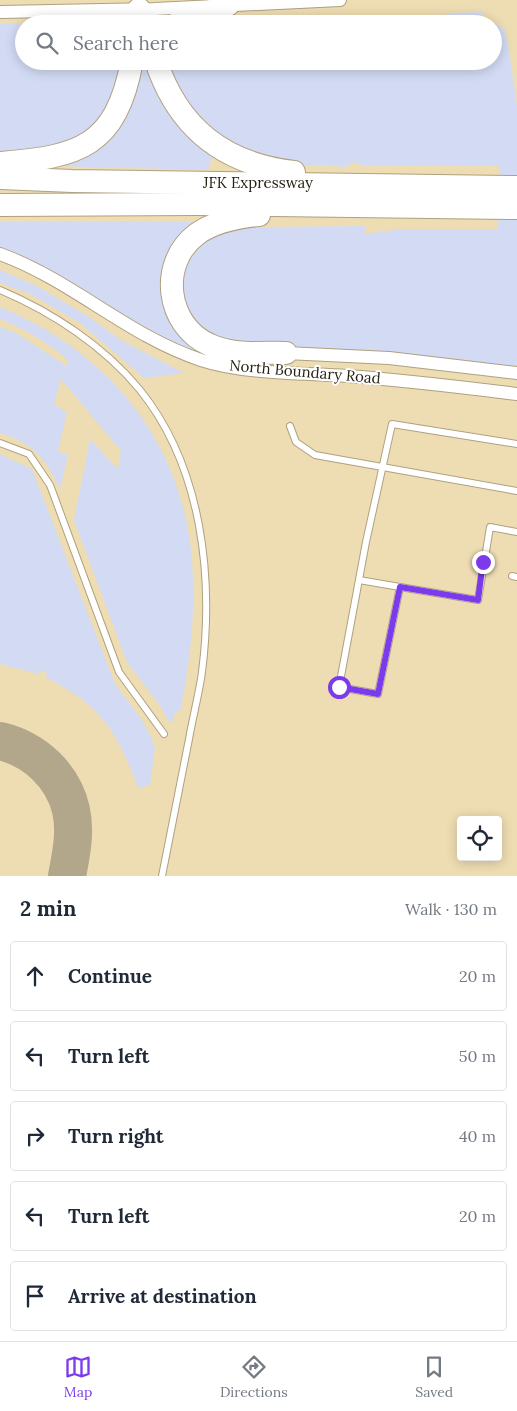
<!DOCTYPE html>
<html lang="en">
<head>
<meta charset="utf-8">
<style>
	body { margin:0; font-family:Lora,serif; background:#f2f2f3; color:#1f2937 }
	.controls { position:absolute; right:15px; bottom:15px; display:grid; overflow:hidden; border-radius:5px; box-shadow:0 2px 12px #0003 }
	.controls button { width:45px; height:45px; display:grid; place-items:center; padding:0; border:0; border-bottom:1px solid #e0e1e3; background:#fff; color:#1f2937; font:25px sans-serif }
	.stop { position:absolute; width:15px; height:15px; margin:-11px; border:4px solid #7c3aed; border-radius:50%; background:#fff }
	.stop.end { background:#7c3aed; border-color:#fff; box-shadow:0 1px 5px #0008 }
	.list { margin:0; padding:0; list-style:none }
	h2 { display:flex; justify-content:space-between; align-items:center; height:65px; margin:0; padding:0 20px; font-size:21px }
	h2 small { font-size:16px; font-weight:400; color:#747a83 }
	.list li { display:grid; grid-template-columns:32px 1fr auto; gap:15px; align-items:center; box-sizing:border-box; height:70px; margin:0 10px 10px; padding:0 10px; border:1px solid #e0e1e3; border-radius:5px }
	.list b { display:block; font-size:19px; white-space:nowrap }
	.list em { font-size:16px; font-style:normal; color:#747a83 }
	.icon { flex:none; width:28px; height:28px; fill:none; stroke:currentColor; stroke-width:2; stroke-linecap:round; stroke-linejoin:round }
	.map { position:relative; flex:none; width:517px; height:876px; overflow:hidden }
	.search { position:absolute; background:#fff; box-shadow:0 2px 12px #0003; left:15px; right:15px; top:15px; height:55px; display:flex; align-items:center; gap:12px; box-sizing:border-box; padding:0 18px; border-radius:28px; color:#747a83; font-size:19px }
	.sheet { height:465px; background:#fff }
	nav { display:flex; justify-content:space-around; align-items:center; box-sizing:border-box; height:70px; border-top:1px solid #e0e1e3; background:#fff; font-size:14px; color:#747a83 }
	nav a { display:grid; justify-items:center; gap:2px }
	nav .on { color:#7c3aed }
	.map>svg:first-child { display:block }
	.built { fill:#eedcb2; fill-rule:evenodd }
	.green { fill:#d3dbf4 }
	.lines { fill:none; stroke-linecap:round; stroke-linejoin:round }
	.taxiway { stroke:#b2a78b; stroke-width:38 }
	.service-casing { stroke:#afa180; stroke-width:8 }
	.minor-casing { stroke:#afa180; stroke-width:14 }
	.motorway-casing { stroke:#afa180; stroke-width:24 }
	.service { stroke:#fff; stroke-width:6 }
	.minor { stroke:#fff; stroke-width:12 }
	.motorway { stroke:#fff; stroke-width:22 }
	.route { stroke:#7c3aed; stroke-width:6 }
	.labels { text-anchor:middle; stroke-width:4; stroke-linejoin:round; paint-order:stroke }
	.street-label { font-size:15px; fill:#272214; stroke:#fff }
</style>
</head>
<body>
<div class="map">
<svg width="517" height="876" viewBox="0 0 517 876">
	<rect width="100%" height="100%" fill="#f8e9c6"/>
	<path class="built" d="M 0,0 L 517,0 L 517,876 L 0,876 ZM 24,24 L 493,24 L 493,61 L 24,61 ZM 461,820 L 498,820 L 498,857 L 461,857 Z"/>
	<g class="green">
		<path d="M 485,12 L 481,15 L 504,29 L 508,43 L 517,106 L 517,367 L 361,350 L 225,345 L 203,332 L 187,314 L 180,283 L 190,254 L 217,234 L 251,227 L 366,226 L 364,234 L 401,229 L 498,229 L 499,166 L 364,166 L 353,162 L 347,167 L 272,163 L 206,129 L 172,81 L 171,61 L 493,61 L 493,24 L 433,24 L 433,21 L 450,13 Z"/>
		<path d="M 105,19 L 116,24 L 24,24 L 24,61 L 124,61 L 109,113 L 85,139 L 0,159 L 0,24 Z"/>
		<path d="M 357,19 L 404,23 L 292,24 Z"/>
		<path d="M 139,61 L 149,61 C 164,103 173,130 212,156 L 208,170 L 55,166 L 80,157 Z"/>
		<path d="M 177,221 L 204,223 L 169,258 L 199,351 L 197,356 L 0,252 L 0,222 Z"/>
		<path d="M 0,270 L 37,286 L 89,317 L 121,340 L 184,373 L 144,378 L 80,323 L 30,294 L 0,283 Z"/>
		<path d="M 0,307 C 109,352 183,442 192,561 C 196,612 190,662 180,712 L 175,712 L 173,722 L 169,722 L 161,707 L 127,662 L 74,520 L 90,439 L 118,469 L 121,451 L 61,379 L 54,404 L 67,413 L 58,451 L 68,455 L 60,489 C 45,457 34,444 0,433 L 0,327 L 16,333 L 68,367 L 67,359 C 47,342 24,329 0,319 Z"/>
		<path d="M 0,454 L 32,469 L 115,684 L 142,720 L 151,737 L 155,747 L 150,785 L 138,788 C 118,732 100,704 45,677 L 47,672 L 42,670 L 39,674 L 0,664 Z"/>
	</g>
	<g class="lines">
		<path class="taxiway" d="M 0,741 C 34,749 63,775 71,810 C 76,832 71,855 67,876"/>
		<g class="service-casing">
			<g id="service">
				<path d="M 0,290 C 52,312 104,346 140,390 C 202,467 214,577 202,672 C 199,694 193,716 189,739 C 180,784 171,830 162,876"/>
				<path d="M 290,426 L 296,442 L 315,455 L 517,491"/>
				<path d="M 0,443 L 29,454 L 50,485 L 119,672 L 164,734"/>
				<path d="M 517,444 L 392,424 L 366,542 L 339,687 L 378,694 L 400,587 L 478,600 L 490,527 L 517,532"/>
				<path d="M 512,576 L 517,577"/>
				<path d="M 359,580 L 400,587"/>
			</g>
		</g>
		<g class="minor-casing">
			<g id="minor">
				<path d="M 0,12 L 154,9 L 340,0"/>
				<path d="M 0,254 C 72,280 128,336 201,360 C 244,374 302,373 347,376 C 404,380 460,387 517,394"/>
				<path d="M 286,353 L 389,358 L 517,373"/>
			</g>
		</g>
		<g class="motorway-casing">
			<g id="motorway">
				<path d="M 135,24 L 139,9 L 148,19 L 149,24"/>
				<path d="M 176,24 L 228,5"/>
				<path d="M 156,61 C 178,128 224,164 294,172"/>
				<path d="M 0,163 C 79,157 116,147 132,61"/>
				<path d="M 0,178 L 72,181 L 517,187"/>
				<path d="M 0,205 L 198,204 L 517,208"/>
				<path d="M 259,215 C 238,217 215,221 197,234 C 158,263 166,326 210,345 C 233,356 262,352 286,353"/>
			</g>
		</g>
		<use href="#service" class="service"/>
		<use href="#minor" class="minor"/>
		<use href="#motorway" class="motorway"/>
	</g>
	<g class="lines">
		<path class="route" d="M 339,687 L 378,694 L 400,587 L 478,600 L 483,562"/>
	</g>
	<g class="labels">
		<g class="street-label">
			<text x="258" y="188">JFK Expressway</text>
			<text transform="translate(305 372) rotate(5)" y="5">North Boundary Road</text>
		</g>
	</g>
</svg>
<div class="controls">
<button><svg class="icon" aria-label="locate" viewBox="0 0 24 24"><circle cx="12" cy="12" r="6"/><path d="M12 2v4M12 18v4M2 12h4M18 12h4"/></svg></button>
</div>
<div class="stop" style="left:339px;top:687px"></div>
<div class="stop end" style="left:483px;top:562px"></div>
<div class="search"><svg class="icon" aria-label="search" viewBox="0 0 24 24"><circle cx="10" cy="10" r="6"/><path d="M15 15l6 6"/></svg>Search here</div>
</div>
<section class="sheet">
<h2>2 min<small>Walk · 130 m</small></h2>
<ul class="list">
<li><svg class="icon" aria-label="ahead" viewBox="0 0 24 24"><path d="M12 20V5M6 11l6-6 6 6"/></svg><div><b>Continue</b></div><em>20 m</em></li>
<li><svg class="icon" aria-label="left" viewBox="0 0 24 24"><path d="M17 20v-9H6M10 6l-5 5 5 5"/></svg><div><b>Turn left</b></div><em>50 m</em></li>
<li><svg class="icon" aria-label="right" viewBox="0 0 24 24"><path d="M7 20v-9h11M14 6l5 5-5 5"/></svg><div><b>Turn right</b></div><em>40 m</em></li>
<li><svg class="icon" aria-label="left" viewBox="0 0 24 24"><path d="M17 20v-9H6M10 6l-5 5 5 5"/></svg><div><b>Turn left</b></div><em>20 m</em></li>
<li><svg class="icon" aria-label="arrive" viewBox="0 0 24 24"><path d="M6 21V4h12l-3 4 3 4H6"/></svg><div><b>Arrive at destination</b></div></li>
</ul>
</section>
<nav>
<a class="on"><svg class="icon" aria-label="map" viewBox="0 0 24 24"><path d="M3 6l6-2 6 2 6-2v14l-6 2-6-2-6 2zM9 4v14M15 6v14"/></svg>Map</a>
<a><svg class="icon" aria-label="directions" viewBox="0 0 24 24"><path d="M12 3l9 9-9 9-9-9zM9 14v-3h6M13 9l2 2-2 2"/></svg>Directions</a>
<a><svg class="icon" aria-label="saved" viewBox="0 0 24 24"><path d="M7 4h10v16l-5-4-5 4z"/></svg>Saved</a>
</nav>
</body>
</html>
